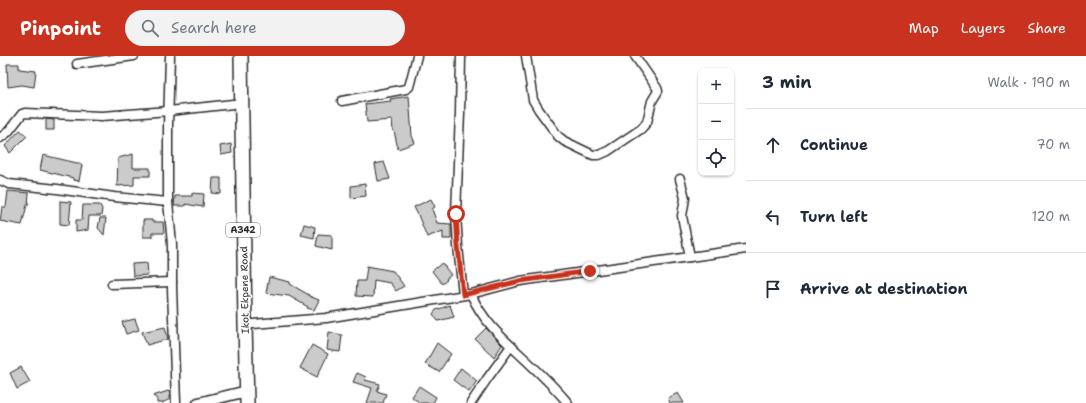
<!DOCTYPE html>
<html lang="en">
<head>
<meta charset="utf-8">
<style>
	body { margin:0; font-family:"Shantell Sans",sans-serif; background:#f2f2f3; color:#1f2937 }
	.controls { position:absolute; right:12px; top:12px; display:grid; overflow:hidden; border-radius:8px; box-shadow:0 1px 3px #0004 }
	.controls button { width:36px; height:36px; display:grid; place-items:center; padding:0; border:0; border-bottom:1px solid #e0e1e3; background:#fff; color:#1f2937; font:20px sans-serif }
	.stop { position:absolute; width:12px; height:12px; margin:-9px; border:3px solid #c8321e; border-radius:50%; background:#fff }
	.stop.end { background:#c8321e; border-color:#fff; box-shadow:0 1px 4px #0008 }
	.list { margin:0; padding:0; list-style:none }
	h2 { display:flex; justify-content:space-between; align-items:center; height:52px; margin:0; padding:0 16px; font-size:17px }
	h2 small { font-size:13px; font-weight:400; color:#747a83 }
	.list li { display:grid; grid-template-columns:26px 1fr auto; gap:12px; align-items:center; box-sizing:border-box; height:72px; padding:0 16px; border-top:1px solid #e0e1e3 }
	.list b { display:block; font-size:15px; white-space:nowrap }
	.list em { font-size:13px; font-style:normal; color:#747a83 }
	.icon { flex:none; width:22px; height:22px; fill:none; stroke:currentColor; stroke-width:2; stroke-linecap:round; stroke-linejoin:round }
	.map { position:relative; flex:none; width:746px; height:347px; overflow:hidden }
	header { display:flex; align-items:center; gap:24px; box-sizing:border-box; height:56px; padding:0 20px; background:#c8321e; color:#fff }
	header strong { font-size:19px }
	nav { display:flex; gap:22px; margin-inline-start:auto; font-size:14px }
	.search { width:280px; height:36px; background:#f2f2f3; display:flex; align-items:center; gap:10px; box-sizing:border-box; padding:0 14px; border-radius:22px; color:#747a83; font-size:15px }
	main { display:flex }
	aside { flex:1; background:#fff }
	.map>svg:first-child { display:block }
	.building { fill:#cbcbcb; stroke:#2b2b2b }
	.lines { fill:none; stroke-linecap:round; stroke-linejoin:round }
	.minor-casing { stroke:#2b2b2b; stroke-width:11 }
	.tertiary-casing { stroke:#2b2b2b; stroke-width:13 }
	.trunk-casing { stroke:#2b2b2b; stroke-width:16 }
	.minor { stroke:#fff; stroke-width:8 }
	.tertiary { stroke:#fff; stroke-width:10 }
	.trunk { stroke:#fff; stroke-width:13 }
	.route { stroke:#c8321e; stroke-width:5 }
	.labels { text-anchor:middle; stroke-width:3; stroke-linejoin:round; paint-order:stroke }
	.shield { fill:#fff; stroke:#6b6b6b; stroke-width:1 }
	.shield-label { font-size:9px; font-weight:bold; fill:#2b2b2b }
	.street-label { font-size:10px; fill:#2b2b2b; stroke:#fff }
</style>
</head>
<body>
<header>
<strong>Pinpoint</strong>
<div class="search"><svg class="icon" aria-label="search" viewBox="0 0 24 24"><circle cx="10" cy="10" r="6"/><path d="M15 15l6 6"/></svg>Search here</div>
<nav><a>Map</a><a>Layers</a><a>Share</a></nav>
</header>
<main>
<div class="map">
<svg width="746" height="347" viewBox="0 0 746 347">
	<rect width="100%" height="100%" fill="#fff"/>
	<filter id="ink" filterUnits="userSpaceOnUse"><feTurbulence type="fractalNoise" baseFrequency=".025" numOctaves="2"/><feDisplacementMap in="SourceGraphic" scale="8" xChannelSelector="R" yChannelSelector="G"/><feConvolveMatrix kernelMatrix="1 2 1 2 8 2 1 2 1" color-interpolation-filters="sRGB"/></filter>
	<g filter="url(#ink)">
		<g class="building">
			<path d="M 7,8 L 19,8 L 19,13 L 36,15 L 34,31 L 22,29 L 8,31 Z"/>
			<path d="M 409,40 L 412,80 L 415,87 L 398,93 L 394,75 L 393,75 L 392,64 L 367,66 L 365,48 L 391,45 L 390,43 Z"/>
			<path d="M 46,63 L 54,64 L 54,74 L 46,74 Z"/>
			<path d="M 20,74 L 27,80 L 10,97 L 5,90 Z"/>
			<path d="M 231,88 L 232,97 L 221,99 L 220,90 Z"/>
			<path d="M 133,98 L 133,112 L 150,112 L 150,120 L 134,120 L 134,129 L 117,130 L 118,102 Z"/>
			<path d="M 43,99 L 77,107 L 80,107 L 82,109 L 79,125 L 73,124 L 73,122 L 40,114 Z"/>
			<path d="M 384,106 L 390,123 L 378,125 L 375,108 Z"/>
			<path d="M 213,122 L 221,122 L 221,138 L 212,137 Z"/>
			<path d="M 365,128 L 366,140 L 351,142 L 351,130 Z"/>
			<path d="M 8,135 L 29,137 L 28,149 L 27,149 L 22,169 L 0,165 L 2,151 L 6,151 Z"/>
			<path d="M 192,137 L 204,138 L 203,151 L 185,148 L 185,150 L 174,150 L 175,140 L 192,140 Z"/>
			<path d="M 431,143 L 435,151 L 432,153 L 437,167 L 451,168 L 451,183 L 443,183 L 443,175 L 427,181 L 418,159 L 414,151 Z"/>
			<path d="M 60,145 L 71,146 L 69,169 L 60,168 Z"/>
			<path d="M 83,149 L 100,149 L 102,153 L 101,160 L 89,160 L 88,174 L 76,176 L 76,164 L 82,164 Z"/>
			<path d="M 100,162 L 106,162 L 104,179 L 98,172 Z"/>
			<path d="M 143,164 L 152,164 L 152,166 L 163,166 L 164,177 L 152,177 L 152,181 L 143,181 Z"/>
			<path d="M 304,168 L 315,171 L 314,182 L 301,179 Z"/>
			<path d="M 318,178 L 332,179 L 332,194 L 316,190 Z"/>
			<path d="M 147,207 L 148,219 L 133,220 L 132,208 Z"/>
			<path d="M 442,207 L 451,219 L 446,223 L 447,224 L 442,228 L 432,215 Z"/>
			<path d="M 367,210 L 393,215 L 404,230 L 396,235 L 390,227 L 374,224 L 373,241 L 356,240 L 357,225 L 365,225 Z"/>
			<path d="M 269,221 L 290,226 L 290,228 L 309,239 L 309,240 L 319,244 L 314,254 L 307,252 L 308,251 L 289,240 L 266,237 Z"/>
			<path d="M 450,249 L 454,261 L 438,265 L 433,258 L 436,254 Z"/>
			<path d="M 135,263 L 139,274 L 126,278 L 122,266 Z"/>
			<path d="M 165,271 L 168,283 L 147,289 L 142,276 Z"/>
			<path d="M 486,272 L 502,289 L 494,301 L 475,283 Z"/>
			<path d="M 329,276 L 342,279 L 340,296 L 327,294 Z"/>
			<path d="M 437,287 L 451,298 L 439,316 L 425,308 Z"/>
			<path d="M 312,289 L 328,298 L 317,321 L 300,312 Z"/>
			<path d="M 21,311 L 30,326 L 17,333 L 10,317 Z"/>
			<path d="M 461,312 L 477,325 L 469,336 L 453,324 Z"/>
			<path d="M 357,317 L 366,321 L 365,324 L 380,328 L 377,335 L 386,338 L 383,347 L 367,347 L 372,332 L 353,326 Z"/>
			<path d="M 419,330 L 436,341 L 433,347 L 420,347 L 412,341 Z"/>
			<path d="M 168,335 L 170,337 L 170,343 L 162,347 L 157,347 L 157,343 L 153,340 Z"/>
			<path d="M 678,337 L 684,347 L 670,347 L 668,342 Z"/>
		</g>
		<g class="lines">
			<g class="minor-casing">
				<g id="minor">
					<path d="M 170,0 L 168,70 L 168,146 L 172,188 L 172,232 L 176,347"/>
					<path d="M 461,0 L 460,57 L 456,158 L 458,190 L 463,239"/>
					<path d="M 526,0 L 533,44 L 539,54 L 558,80 L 564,85 L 593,99 L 599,99 L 608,95 L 641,73 L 647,66 L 652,45 L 658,35 L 657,32 L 635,0"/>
					<path d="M 77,8 L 134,0"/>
					<path d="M 342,45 L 406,33 L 409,31 L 417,0"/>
					<path d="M 0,82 L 8,76 L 22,58 L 25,57 L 102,60 L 169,55 L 242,47"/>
					<path d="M 680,123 L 685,142 L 682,160 L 690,201"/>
					<path d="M 0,124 L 9,128 L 57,133 L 114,141 L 168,146"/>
					<path d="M 112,228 L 172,226"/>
					<path d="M 471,238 C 484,268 506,285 529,307 C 543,320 556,333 568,347"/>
					<path d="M 245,268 L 253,268 L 326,262 L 471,238 L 520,225 L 746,193"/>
					<path d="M 471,347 L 487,323 L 511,290"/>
				</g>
			</g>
			<g class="tertiary-casing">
				<path id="tertiary" d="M 198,347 L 247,335"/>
			</g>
			<g class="trunk-casing">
				<path id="trunk" d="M 241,0 L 245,268 L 247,347"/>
			</g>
			<use href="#minor" class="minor"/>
			<use href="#tertiary" class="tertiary"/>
			<use href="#trunk" class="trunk"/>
		</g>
	</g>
	<g class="lines" filter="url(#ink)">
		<path class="route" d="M 456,158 L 458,190 L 463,239 L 520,225 L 590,215"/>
	</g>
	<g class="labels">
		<rect class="shield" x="226" y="167" width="34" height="14" rx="3"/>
		<g class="shield-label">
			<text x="243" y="177">A342</text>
		</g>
		<g class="street-label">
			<text transform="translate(244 234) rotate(-91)" y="4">Ikot Ekpene Road</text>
		</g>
	</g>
</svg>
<div class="controls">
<button>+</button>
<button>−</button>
<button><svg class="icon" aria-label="locate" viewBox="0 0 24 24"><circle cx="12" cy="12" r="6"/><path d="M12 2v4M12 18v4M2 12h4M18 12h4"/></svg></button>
</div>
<div class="stop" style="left:456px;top:158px"></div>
<div class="stop end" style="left:590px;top:215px"></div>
</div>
<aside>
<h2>3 min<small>Walk · 190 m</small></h2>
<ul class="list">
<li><svg class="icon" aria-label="ahead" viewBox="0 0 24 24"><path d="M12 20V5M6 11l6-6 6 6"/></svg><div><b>Continue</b></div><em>70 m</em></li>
<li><svg class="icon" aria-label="left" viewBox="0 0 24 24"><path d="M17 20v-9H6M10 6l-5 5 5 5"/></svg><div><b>Turn left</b></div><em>120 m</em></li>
<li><svg class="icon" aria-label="arrive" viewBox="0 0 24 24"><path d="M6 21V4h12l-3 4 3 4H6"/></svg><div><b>Arrive at destination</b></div></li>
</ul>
</aside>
</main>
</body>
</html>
